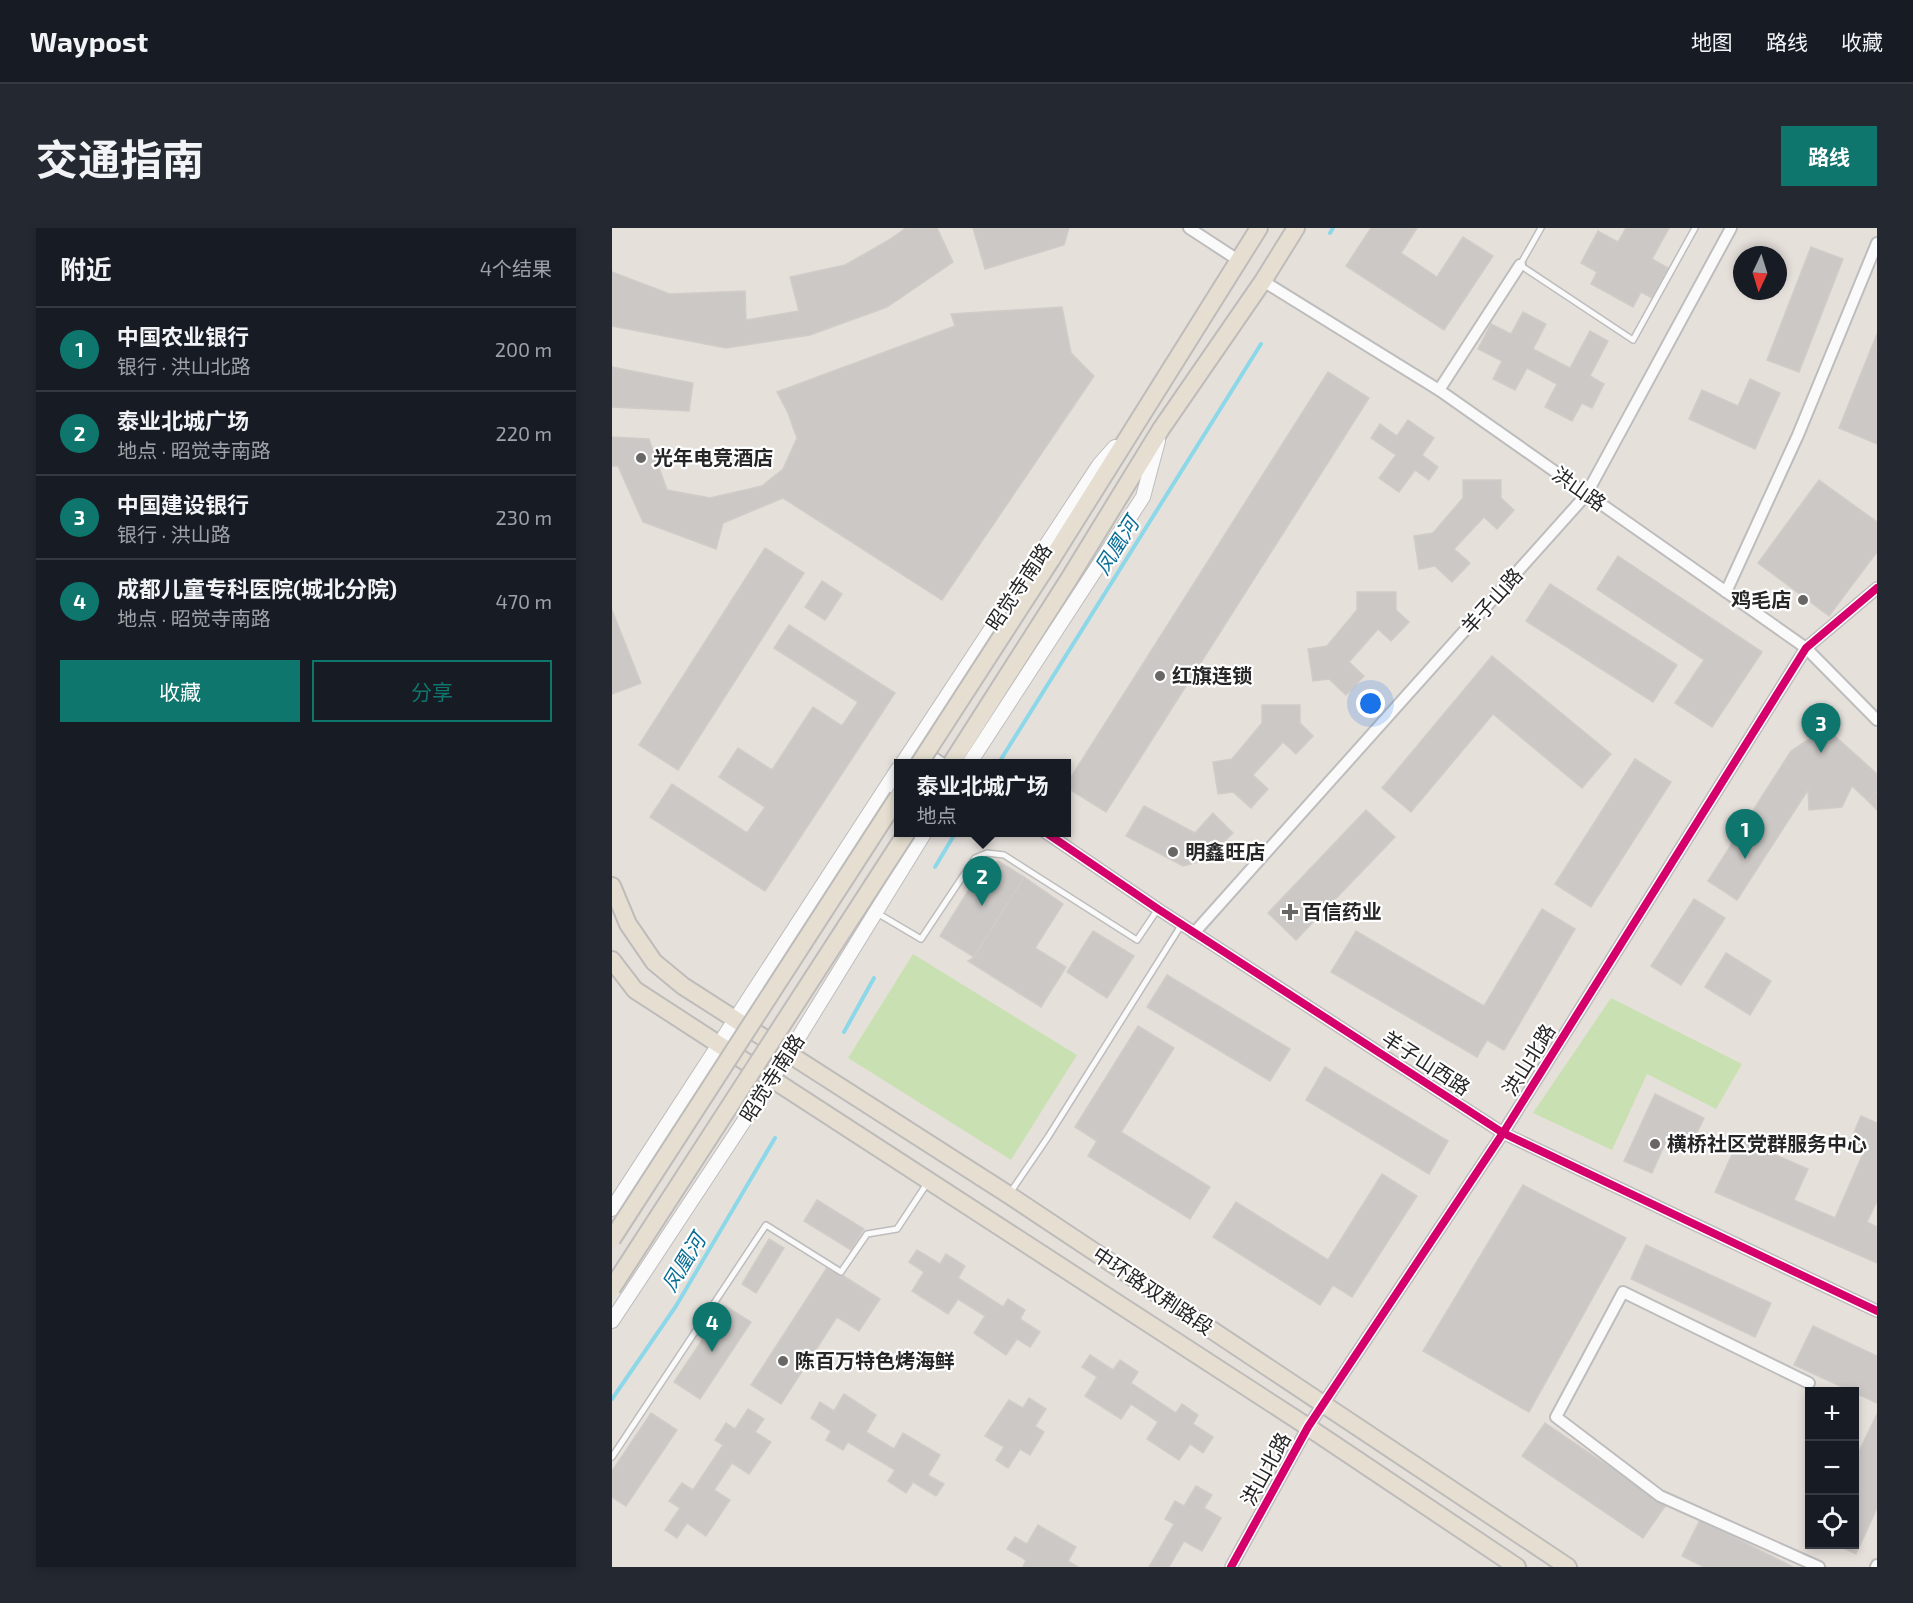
<!DOCTYPE html>
<html lang="zh">
<head>
<meta charset="utf-8">
<style>
	body { margin:0; font-family:"Exo 2","Noto Sans SC",sans-serif; background:#242831; color:#f1f3f6 }
	.controls { position:absolute; right:18px; bottom:18px; display:grid; overflow:hidden; border-radius:0px; box-shadow:0 3px 9px #0003 }
	.controls button { width:54px; height:54px; display:grid; place-items:center; padding:0; border:0; border-bottom:2px solid #363941; background:#171b24; color:#f1f3f6; font:30px sans-serif }
	.compass { position:absolute; left:1121px; top:18px; width:54px; height:54px; border-radius:50%; background:#171b24; box-shadow:0 3px 9px #0003; rotate:184deg }
	.you { position:absolute; left:759px; top:476px; width:21px; height:21px; margin:-15px; border:4px solid #fff; border-radius:50%; background:#1a73e8; box-shadow:0 0 0 9px #1a73e833 }
	.badge { display:grid; place-items:center; width:39px; height:39px; border-radius:50%; background:#0f766e; color:#fff; font-size:20px; font-weight:700 }
	.pin { position:absolute; translate:-50% -50px; filter:drop-shadow(0 2px 3px #0008) }
	.pin::after { content:''; position:absolute; top:32px; width:21px; height:18px; background:inherit; clip-path:polygon(0 0,100% 0,50% 100%) }
	.popup { position:absolute; left:282px; top:531px; width:177px; height:78px; box-sizing:border-box; display:grid; place-content:center; border-radius:0px; background:#171b24; filter:drop-shadow(0 2px 4px #0005); font-size:20px; white-space:nowrap; color:#9ea1a6 }
	.popup b { font-size:22px; color:#f1f3f6 }
	.popup::after { content:''; position:absolute; left:50%; top:100%; margin-left:-12px; border:12px solid transparent; border-top-color:#171b24 }
	.list { margin:0; padding:0; list-style:none }
	h2 { display:flex; justify-content:space-between; align-items:center; height:78px; margin:0; padding:0 24px; font-size:26px }
	h2 small { font-size:20px; font-weight:400; color:#9ea1a6 }
	.list li { display:grid; grid-template-columns:39px 1fr auto; gap:18px; align-items:center; box-sizing:border-box; height:84px; padding:0 24px; border-top:2px solid #363941 }
	.list b { display:block; font-size:22px; white-space:nowrap }
	.list p { margin:0; font-size:20px; white-space:nowrap; color:#9ea1a6 }
	.list em { font-size:20px; font-style:normal; color:#9ea1a6 }
	.actions { display:flex; gap:12px; padding:18px 24px }
	.actions a { flex:1; padding:14px 0; border:2px solid #0f766e; border-radius:0px; text-align:center; font-size:21px; color:#0f766e }
	.actions .main { background:#0f766e; color:#fff }
	.icon { flex:none; width:33px; height:33px; fill:none; stroke:currentColor; stroke-width:2; stroke-linecap:round; stroke-linejoin:round }
	.map { position:relative; flex:none; width:1265px; height:1339px; overflow:hidden; border-radius:0px }
	header { display:flex; align-items:center; gap:36px; box-sizing:border-box; height:84px; padding:0 30px; background:#171b24; border-bottom:2px solid #363941 }
	header strong { font-size:28px }
	nav { display:flex; gap:33px; margin-inline-start:auto; font-size:21px }
	.intro { display:flex; align-items:center; justify-content:space-between; box-sizing:border-box; height:144px; padding:0 36px }
	h1 { margin:0; font-size:42px }
	.button { padding:15px 27px; border-radius:0px; background:#0f766e; color:#fff; font-size:21px; font-weight:700 }
	main { display:flex; gap:36px; padding:0 36px }
	aside { flex:1; background:#171b24; border-radius:0px; box-shadow:0 3px 9px #0003 }
	.map>svg:first-child { display:block }
	.green { fill:#c9e1b2 }
	.lines { fill:none; stroke-linecap:round; stroke-linejoin:round }
	.stream { stroke:#8cd8e9; stroke-width:4 }
	.building { fill:#ccc8c5; stroke:#d1ccc8; stroke-width:1.5 }
	.service-casing { stroke:#bebdbd; stroke-width:8 }
	.minor-casing { stroke:#bebdbd; stroke-width:14 }
	.tertiary-casing { stroke:#bebdbd; stroke-width:16 }
	.primary-casing { stroke:#bebcbb; stroke-width:20 }
	.service { stroke:#fbfafa; stroke-width:5 }
	.minor { stroke:#fbfafa; stroke-width:10 }
	.tertiary { stroke:#fbfafa; stroke-width:14 }
	.primary { stroke:#e6dfd1; stroke-width:16 }
	.primary-bridge-casing { stroke:#bebcbb; stroke-width:20; stroke-linecap:butt }
	.primary-bridge { stroke:#e6dfd1; stroke-width:16 }
	.cycleway-casing { stroke:#fff; stroke-width:11 }
	.cycleway { stroke:#d6006c; stroke-width:8 }
	.poi-dot { fill:#696765; stroke:#fff; stroke-width:2 }
	.labels { text-anchor:middle; stroke-width:4.5; stroke-linejoin:round; paint-order:stroke }
	.poi-label { font-size:20px; font-weight:bold; fill:#262626; stroke:#fff; text-anchor:start }
	.street-label { font-size:20px; fill:#262626; stroke:#fff }
	.water-label { font-size:21px; font-style:italic; fill:#0b6f96; stroke:#fff }
</style>
</head>
<body>
<header>
<strong>Waypost</strong>
<nav><a>地图</a><a>路线</a><a>收藏</a></nav>
</header>
<div class="intro"><h1>交通指南</h1><a class="button">路线</a></div>
<main>
<aside>
<h2>附近<small>4个结果</small></h2>
<ul class="list">
<li><span class="badge">1</span><div><b>中国农业银行</b><p>银行 · 洪山北路</p></div><em>200 m</em></li>
<li><span class="badge">2</span><div><b>泰业北城广场</b><p>地点 · 昭觉寺南路</p></div><em>220 m</em></li>
<li><span class="badge">3</span><div><b>中国建设银行</b><p>银行 · 洪山路</p></div><em>230 m</em></li>
<li><span class="badge">4</span><div><b>成都儿童专科医院(城北分院)</b><p>地点 · 昭觉寺南路</p></div><em>470 m</em></li>
</ul>
<div class="actions"><a class="main">收藏</a><a>分享</a></div>
</aside>
<div class="map">
<svg width="1265" height="1339" viewBox="0 0 1265 1339">
	<rect width="100%" height="100%" fill="#e6e0db"/>
	<g class="green">
		<path d="M 301,726 L 465,827 L 399,932 L 236,830 Z"/>
		<path d="M 999,770 L 1130,836 L 1104,881 L 1035,846 L 1000,922 L 921,885 Z"/>
	</g>
	<g class="lines">
		<g class="stream">
			<path d="M 718,5 L 721,0"/>
			<path d="M 386,536 L 649,116"/>
			<path d="M 323,639 L 344,604"/>
			<path d="M 232,804 L 262,750"/>
			<path d="M 0,1171 L 64,1078 L 163,910"/>
		</g>
	</g>
	<g class="building">
		<path d="M 294,0 L 325,0 L 341,34 L 275,79 L 198,107 L 114,120 L 0,98 L 0,44 L 58,66 L 133,63 L 134,92 L 187,83 L 178,49 L 233,37 L 277,12 Z"/>
		<path d="M 361,0 L 457,0 L 452,17 L 373,41 Z"/>
		<path d="M 759,0 L 805,0 L 789,25 L 825,49 L 851,9 L 881,28 L 832,102 L 734,38 Z"/>
		<path d="M 1014,0 L 1057,0 L 1040,31 L 1056,40 L 1040,70 L 1029,64 L 1021,79 L 979,56 L 985,44 L 969,35 L 986,3 L 1006,14 Z"/>
		<path d="M 1199,19 L 1231,31 L 1187,144 L 1155,132 Z"/>
		<path d="M 450,79 L 459,125 L 482,148 L 330,372 L 171,270 L 111,295 L 104,321 L 31,294 L 6,238 L 0,238 L 0,209 L 37,211 L 55,262 L 98,270 L 150,258 L 171,241 L 185,210 L 176,185 L 165,164 L 343,98 L 339,86 Z"/>
		<path d="M 911,84 L 934,96 L 921,121 L 958,140 L 978,103 L 996,113 L 978,148 L 992,156 L 980,180 L 970,175 L 960,193 L 933,179 L 945,156 L 915,140 L 903,162 L 881,151 L 890,133 L 866,121 L 879,96 L 899,106 Z"/>
		<path d="M 1265,106 L 1265,216 L 1227,200 Z"/>
		<path d="M 0,139 L 81,155 L 77,183 L 0,179 Z"/>
		<path d="M 716,144 L 757,170 L 494,584 L 454,559 L 454,557 Z"/>
		<path d="M 1138,151 L 1168,165 L 1143,221 L 1077,191 L 1090,162 L 1126,178 Z"/>
		<path d="M 796,192 L 822,210 L 810,227 L 826,239 L 817,252 L 803,242 L 787,264 L 767,250 L 784,227 L 759,210 L 768,196 L 785,208 Z"/>
		<path d="M 851,252 L 889,252 L 889,270 L 902,282 L 885,301 L 872,289 L 842,321 L 858,335 L 840,354 L 823,338 L 807,341 L 802,308 L 821,305 L 851,270 Z"/>
		<path d="M 1207,252 L 1265,294 L 1265,324 L 1217,388 L 1146,335 Z"/>
		<path d="M 153,320 L 192,345 L 66,542 L 27,517 Z"/>
		<path d="M 1006,328 L 1150,424 L 1100,499 L 1063,475 L 1092,432 L 985,361 Z"/>
		<path d="M 210,353 L 230,366 L 213,392 L 193,379 Z"/>
		<path d="M 938,356 L 1065,437 L 1041,474 L 914,393 Z"/>
		<path d="M 745,364 L 784,364 L 784,382 L 797,394 L 779,413 L 766,401 L 737,434 L 752,448 L 734,467 L 717,451 L 701,453 L 696,421 L 715,418 L 745,382 Z"/>
		<path d="M 0,382 L 29,455 L 0,466 Z"/>
		<path d="M 177,397 L 283,465 L 153,663 L 38,589 L 60,556 L 135,605 L 153,579 L 107,549 L 126,520 L 160,542 L 201,479 L 230,498 L 246,474 L 162,420 Z"/>
		<path d="M 880,428 L 999,526 L 970,560 L 881,486 L 799,584 L 770,560 Z"/>
		<path d="M 650,477 L 688,477 L 688,495 L 701,508 L 684,526 L 671,514 L 641,547 L 656,561 L 639,580 L 621,564 L 606,566 L 601,534 L 620,531 L 650,495 Z"/>
		<path d="M 1214,500 L 1265,546 L 1265,563 L 1256,573 L 1240,558 L 1230,579 L 1197,582 L 1196,562 L 1125,672 L 1096,653 L 1179,523 Z"/>
		<path d="M 1023,531 L 1059,554 L 979,679 L 943,656 Z"/>
		<path d="M 1265,563 L 1265,582 L 1256,573 Z"/>
		<path d="M 532,578 L 583,605 L 601,585 L 621,605 L 594,632 L 571,638 L 514,608 Z"/>
		<path d="M 754,582 L 783,609 L 684,712 L 656,685 Z"/>
		<path d="M 386,633 L 412,649 L 362,729 L 328,708 L 369,642 Z"/>
		<path d="M 412,649 L 451,676 L 423,720 L 454,739 L 429,779 L 356,733 L 362,729 Z"/>
		<path d="M 1082,671 L 1113,690 L 1069,757 L 1039,738 Z"/>
		<path d="M 930,681 L 963,701 L 892,822 L 875,812 L 865,829 L 719,744 L 744,703 L 872,778 Z"/>
		<path d="M 481,703 L 522,728 L 495,770 L 455,744 Z"/>
		<path d="M 1114,725 L 1159,753 L 1138,787 L 1093,759 Z"/>
		<path d="M 555,747 L 678,821 L 658,853 L 535,779 Z"/>
		<path d="M 526,798 L 562,820 L 509,904 L 598,959 L 578,991 L 476,928 L 485,913 L 463,899 Z"/>
		<path d="M 713,839 L 836,913 L 817,946 L 694,872 Z"/>
		<path d="M 1043,866 L 1092,890 L 1081,913 L 1059,902 L 1040,945 L 1012,933 Z"/>
		<path d="M 1249,888 L 1265,895 L 1265,973 L 1255,994 L 1265,999 L 1265,1035 L 1103,964 L 1127,911 L 1196,941 L 1182,972 L 1223,990 L 1252,923 L 1237,916 Z"/>
		<path d="M 770,946 L 805,968 L 740,1069 L 721,1057 L 708,1077 L 601,1009 L 624,974 L 716,1032 Z"/>
		<path d="M 911,957 L 1014,1010 L 917,1184 L 811,1123 Z"/>
		<path d="M 205,972 L 252,1001 L 239,1022 L 192,993 Z"/>
		<path d="M 157,1011 L 172,1020 L 144,1065 L 130,1056 Z"/>
		<path d="M 1034,1017 L 1159,1075 L 1143,1109 L 1019,1051 Z"/>
		<path d="M 305,1022 L 328,1036 L 334,1026 L 353,1038 L 346,1050 L 391,1079 L 396,1071 L 413,1082 L 408,1091 L 428,1104 L 418,1119 L 405,1111 L 394,1127 L 362,1105 L 373,1088 L 346,1071 L 336,1086 L 300,1063 L 312,1044 L 297,1034 Z"/>
		<path d="M 216,1038 L 268,1071 L 247,1103 L 225,1089 L 169,1176 L 139,1157 Z"/>
		<path d="M 113,1078 L 139,1094 L 88,1171 L 62,1154 Z"/>
		<path d="M 1201,1098 L 1265,1128 L 1265,1175 L 1182,1137 Z"/>
		<path d="M 478,1127 L 501,1142 L 508,1132 L 526,1144 L 519,1155 L 564,1185 L 570,1176 L 586,1187 L 581,1196 L 601,1209 L 591,1225 L 578,1216 L 567,1232 L 535,1211 L 546,1194 L 519,1176 L 509,1191 L 473,1168 L 485,1149 L 470,1139 Z"/>
		<path d="M 232,1166 L 264,1187 L 254,1204 L 282,1221 L 291,1205 L 328,1227 L 316,1247 L 332,1256 L 324,1268 L 301,1254 L 294,1265 L 276,1253 L 283,1242 L 236,1214 L 231,1222 L 214,1212 L 219,1203 L 199,1190 L 208,1174 L 222,1183 Z"/>
		<path d="M 417,1170 L 434,1181 L 423,1198 L 432,1204 L 418,1227 L 408,1221 L 396,1240 L 384,1232 L 392,1219 L 373,1208 L 397,1172 L 411,1180 Z"/>
		<path d="M 136,1181 L 152,1191 L 143,1204 L 159,1214 L 137,1246 L 120,1235 L 102,1262 L 118,1272 L 94,1308 L 75,1295 L 65,1310 L 53,1302 L 68,1280 L 57,1273 L 70,1255 L 81,1262 L 111,1217 L 103,1212 L 114,1195 L 123,1201 Z"/>
		<path d="M 39,1185 L 65,1202 L 14,1278 L 0,1269 L 0,1243 Z"/>
		<path d="M 1265,1186 L 1265,1280 L 1244,1326 L 1223,1316 L 1242,1316 L 1242,1234 Z"/>
		<path d="M 933,1195 L 1054,1277 L 1031,1310 L 910,1228 Z"/>
		<path d="M 584,1258 L 600,1267 L 592,1280 L 609,1290 L 590,1323 L 572,1313 L 557,1339 L 537,1339 L 562,1296 L 553,1291 L 563,1273 L 572,1278 Z"/>
		<path d="M 1088,1292 L 1181,1339 L 1092,1339 L 1070,1328 Z"/>
		<path d="M 426,1297 L 464,1319 L 456,1333 L 466,1339 L 411,1339 L 414,1332 L 395,1321 L 403,1309 L 415,1316 Z"/>
	</g>
	<g class="lines">
		<g class="service-casing">
			<g id="service">
				<path d="M 929,0 L 908,37 L 1021,112 L 1083,0"/>
				<path d="M 265,685 L 309,711 L 363,630 L 375,625 L 392,627 L 525,712 L 546,681"/>
				<path d="M 398,965 L 436,909 L 570,696"/>
				<path d="M 0,1229 L 154,997 L 229,1044 L 255,1006 L 285,1001 L 316,954"/>
			</g>
		</g>
		<g class="minor-casing">
			<g id="minor">
				<path d="M 577,0 L 626,32"/>
				<path d="M 651,53 L 827,162 L 1194,420 L 1265,492"/>
				<path d="M 827,162 L 908,37"/>
				<path d="M 1114,364 L 1186,207 L 1265,15"/>
				<path d="M 310,522 L 331,536"/>
				<path d="M 433,604 L 546,681 L 891,905 L 1265,1083"/>
				<path d="M 582,705 L 974,267 L 1119,0"/>
				<path d="M 1197,1155 L 1011,1064 L 944,1189 L 1048,1268 L 1207,1339"/>
				<path d="M 619,1339 L 696,1199 L 891,905 L 1194,420 L 1265,360"/>
				<path d="M 1264,1339 L 1265,1337"/>
			</g>
		</g>
		<g class="tertiary-casing">
			<g id="tertiary">
				<path d="M 290,536 L 487,237 L 503,219"/>
				<path d="M 357,536 L 531,269 L 546,213"/>
				<path d="M 0,981 L 286,541"/>
				<path d="M 0,1093 L 177,825 L 313,604"/>
			</g>
		</g>
		<g class="primary-casing">
			<g id="primary">
				<path d="M 439,332 L 647,0"/>
				<path d="M 339,536 L 457,351 L 549,201 L 651,53 L 684,0"/>
				<path d="M 0,658 L 16,696 L 42,734 L 71,758 L 397,967 L 956,1339"/>
				<path d="M 0,732 L 23,762 L 696,1199 L 905,1339"/>
			</g>
		</g>
		<use href="#service" class="service"/>
		<use href="#minor" class="minor"/>
		<use href="#tertiary" class="tertiary"/>
		<use href="#primary" class="primary"/>
		<g class="primary-bridge-casing">
			<g id="primary-bridge">
				<path d="M 307,536 L 439,332"/>
				<path d="M 0,1011 L 286,569"/>
				<path d="M 0,1060 L 295,604"/>
			</g>
		</g>
		<use href="#primary-bridge" class="primary-bridge"/>
		<g class="cycleway-casing">
			<g id="cycleway">
				<path d="M 433,604 L 546,681 L 891,905 L 1265,1083"/>
				<path d="M 619,1339 L 696,1199 L 891,905 L 1194,420 L 1265,360"/>
			</g>
		</g>
		<use href="#cycleway" class="cycleway"/>
	</g>
	<g class="poi-dot">
		<circle cx="29" cy="230" r="6"/>
		<circle cx="1191" cy="372" r="6"/>
		<circle cx="548" cy="448" r="6"/>
		<circle cx="561" cy="624" r="6"/>
		<path d="M675 675h6v6h6v6h-6v6h-6v-6h-6v-6h6z"/>
		<circle cx="1043" cy="916" r="6"/>
		<circle cx="171" cy="1133" r="6"/>
	</g>
	<g class="labels">
		<g class="poi-label">
			<text x="41" y="237">光年电竞酒店</text>
			<text x="1179" y="379" text-anchor="end">鸡毛店</text>
			<text x="560" y="455">红旗连锁</text>
			<text x="573" y="631">明鑫旺店</text>
			<text x="690" y="691">百信药业</text>
			<text x="1055" y="923">横桥社区党群服务中心</text>
			<text x="183" y="1140">陈百万特色烤海鲜</text>
		</g>
		<g class="street-label">
			<text transform="translate(967 261) rotate(35)" y="7">洪山路</text>
			<text transform="translate(407 359) rotate(-56)" y="7">昭觉寺南路</text>
			<text transform="translate(880 373) rotate(-48)" y="7">羊子山路</text>
			<text transform="translate(917 832) rotate(-58)" y="7">洪山北路</text>
			<text transform="translate(814 835) rotate(33)" y="7">羊子山西路</text>
			<text transform="translate(160 850) rotate(-57)" y="7">昭觉寺南路</text>
			<text transform="translate(541 1063) rotate(34)" y="7">中环路双荆路段</text>
			<text transform="translate(654 1241) rotate(-61)" y="7">洪山北路</text>
		</g>
		<g class="water-label">
			<text transform="translate(505 318) rotate(-58)" y="7">凤凰河</text>
			<text transform="translate(72 1035) rotate(-59)" y="7">凤凰河</text>
		</g>
	</g>
</svg>
<div class="controls">
<button>+</button>
<button>−</button>
<button><svg class="icon" aria-label="locate" viewBox="0 0 24 24"><circle cx="12" cy="12" r="6"/><path d="M12 2v4M12 18v4M2 12h4M18 12h4"/></svg></button>
</div>
<svg class="compass" viewBox="-18 -18 36 36"><path d="M0-13l5 13h-10z" fill="#e53935"/><path d="M0 13l5-13h-10z" fill="#9ea1a6"/></svg>
<div class="you"></div>
<div class="pin badge" style="left:1133px;top:631px">1</div>
<div class="pin badge" style="left:370px;top:678px">2</div>
<div class="popup"><b>泰业北城广场</b>地点</div>
<div class="pin badge" style="left:1209px;top:525px">3</div>
<div class="pin badge" style="left:100px;top:1124px">4</div>
</div>
</main>
</body>
</html>
